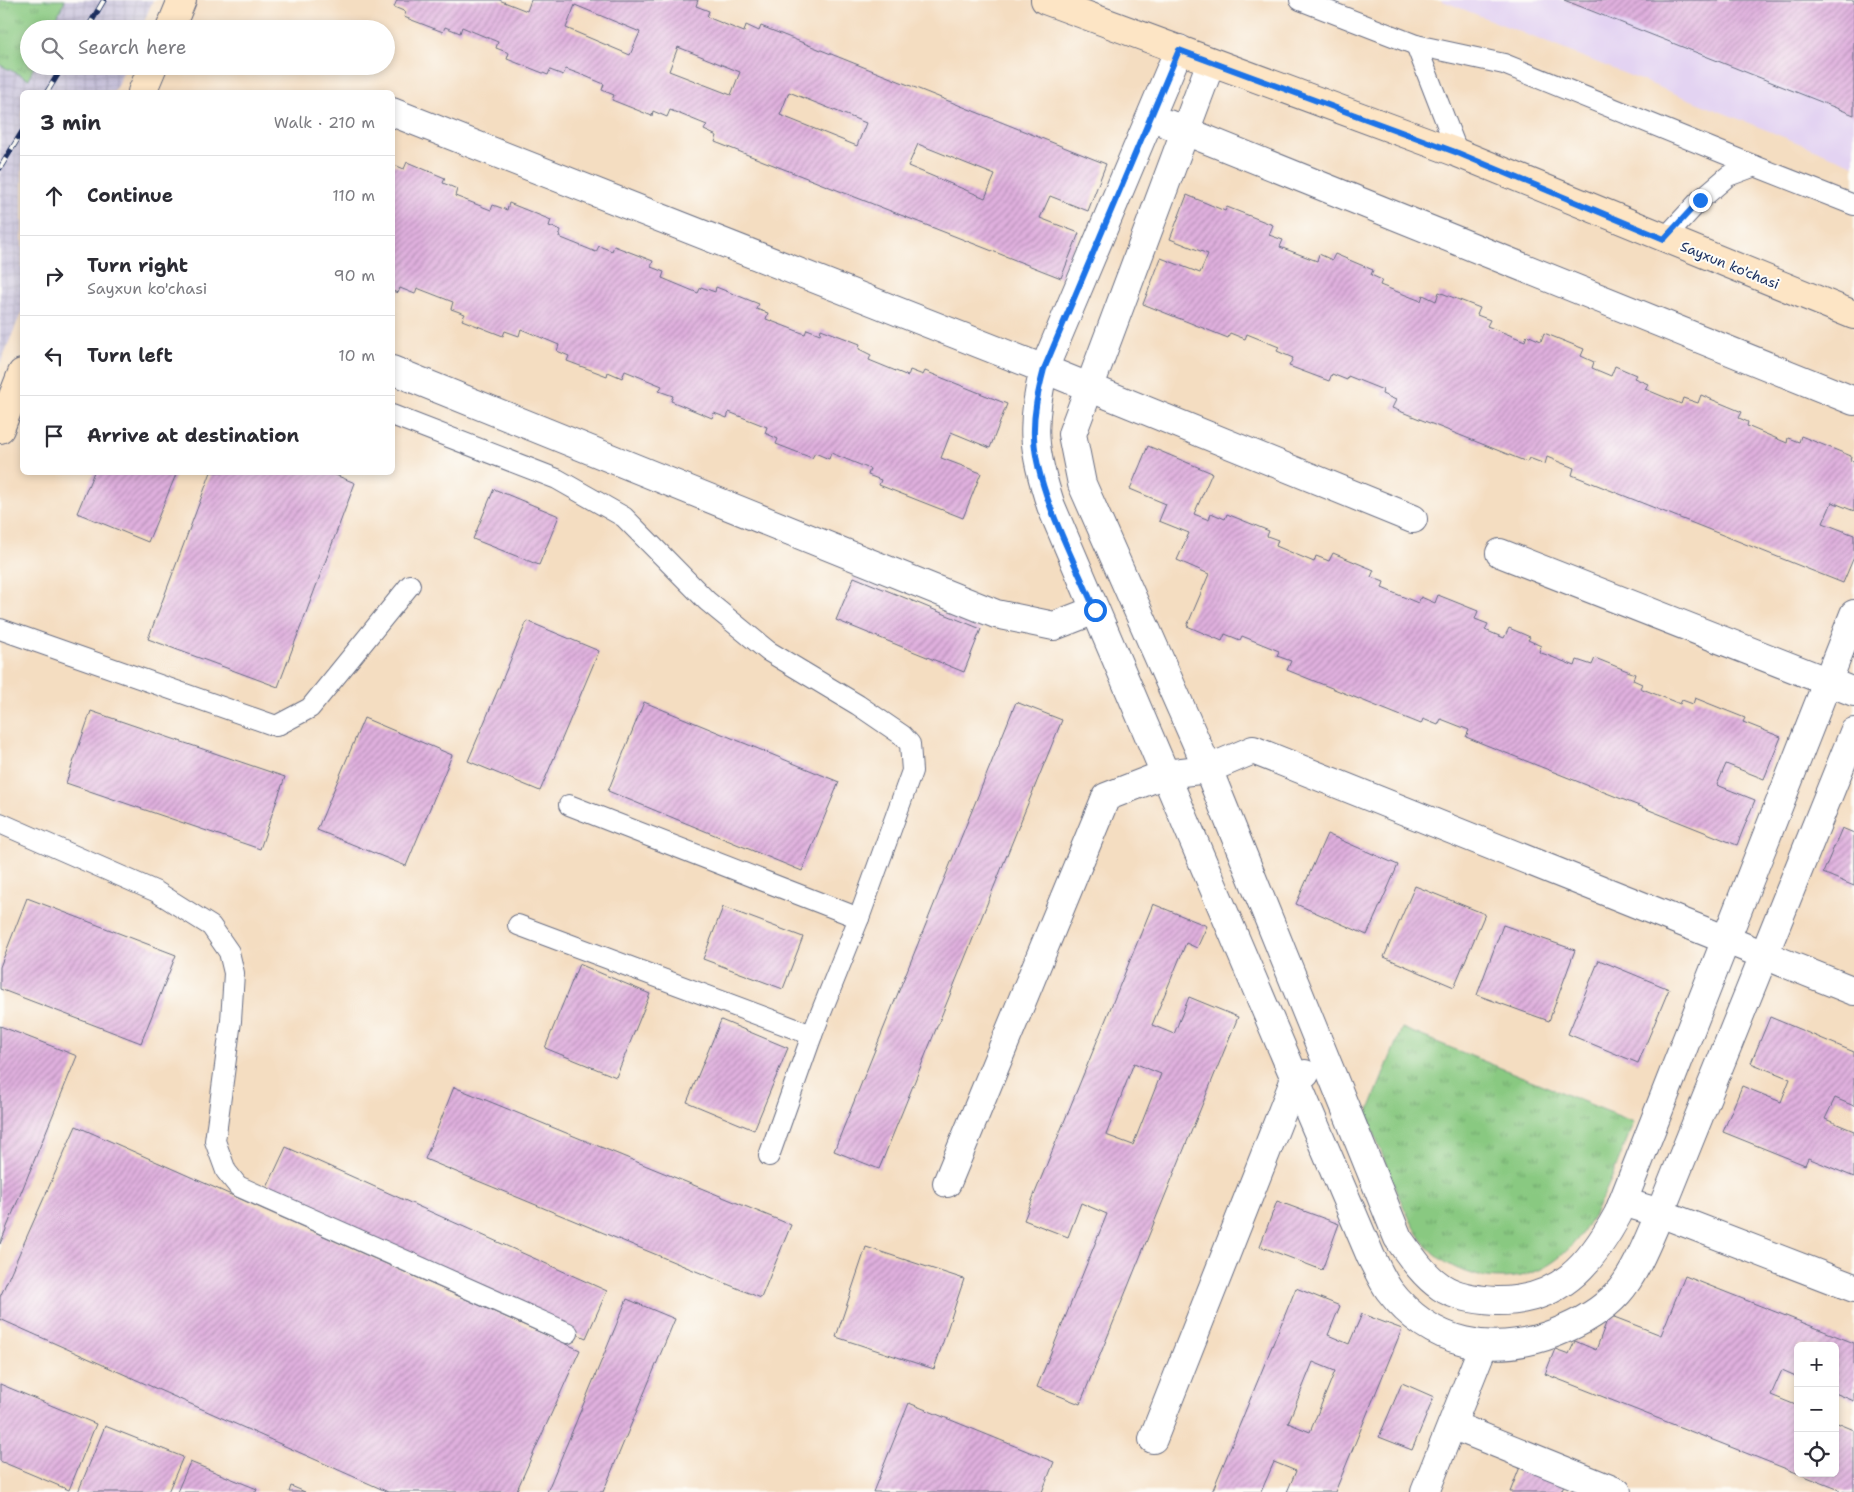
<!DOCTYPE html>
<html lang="en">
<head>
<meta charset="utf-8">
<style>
	body { margin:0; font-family:"Shantell Sans",sans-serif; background:#f2f2f3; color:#2b2b33 }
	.controls { position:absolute; right:15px; bottom:15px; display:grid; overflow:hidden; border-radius:8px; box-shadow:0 2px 8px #0003 }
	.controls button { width:45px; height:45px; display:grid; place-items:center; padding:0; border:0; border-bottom:1px solid #e1e1e2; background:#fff; color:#2b2b33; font:25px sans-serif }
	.stop { position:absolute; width:15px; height:15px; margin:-11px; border:4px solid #1a73e8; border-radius:50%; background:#fff }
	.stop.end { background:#1a73e8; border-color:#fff; box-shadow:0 1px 5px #0008 }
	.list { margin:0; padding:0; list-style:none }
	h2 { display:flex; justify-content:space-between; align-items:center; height:65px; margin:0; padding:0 20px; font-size:21px }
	h2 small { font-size:16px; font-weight:400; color:#7c7c81 }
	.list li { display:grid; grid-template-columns:32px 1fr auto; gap:15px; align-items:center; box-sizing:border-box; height:80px; padding:0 20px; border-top:1px solid #e1e1e2 }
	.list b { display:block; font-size:19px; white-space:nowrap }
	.list p { margin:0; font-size:16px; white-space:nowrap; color:#7c7c81 }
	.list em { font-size:16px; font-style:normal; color:#7c7c81 }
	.icon { flex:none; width:28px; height:28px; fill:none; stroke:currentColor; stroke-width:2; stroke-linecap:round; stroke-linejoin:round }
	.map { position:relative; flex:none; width:1854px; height:1492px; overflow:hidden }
	.search { position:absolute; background:#fff; box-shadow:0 2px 8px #0003; left:20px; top:20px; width:375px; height:55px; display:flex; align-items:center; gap:12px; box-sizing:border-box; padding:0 18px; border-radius:28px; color:#7c7c81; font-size:19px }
	.panel { position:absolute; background:#fff; box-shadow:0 2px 8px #0003; left:20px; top:90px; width:375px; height:385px; border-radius:8px }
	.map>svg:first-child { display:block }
	.built { fill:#e3d3f2 }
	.industrial { fill:url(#industrial-grid) }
	.grass { fill:url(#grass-tufts); stroke:#527c70 }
	.building { fill:url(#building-hatch); fill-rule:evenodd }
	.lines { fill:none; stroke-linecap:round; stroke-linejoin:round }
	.lane-casing { stroke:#676c81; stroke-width:22 }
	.street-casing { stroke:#676c81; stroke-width:30 }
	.secondary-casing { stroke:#676c81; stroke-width:30 }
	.lane { stroke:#fff; stroke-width:20 }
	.street { stroke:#fff; stroke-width:28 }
	.secondary { stroke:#fde5c5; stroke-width:28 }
	.rail-casing { stroke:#1b2f5e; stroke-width:5.5 }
	.rail { stroke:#fdfcf7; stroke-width:4; stroke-dasharray:11; stroke-linecap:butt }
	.route { stroke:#1a73e8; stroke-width:6 }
	.labels { text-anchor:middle; stroke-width:4; stroke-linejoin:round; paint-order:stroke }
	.street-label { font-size:14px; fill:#1b2f5e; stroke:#fdfcf7 }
</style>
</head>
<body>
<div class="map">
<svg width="1854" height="1492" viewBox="0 0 1854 1492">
	<defs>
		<pattern id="industrial-grid" width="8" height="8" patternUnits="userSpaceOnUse" patternTransform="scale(1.25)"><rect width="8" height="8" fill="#c6c0da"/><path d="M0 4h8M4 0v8" fill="none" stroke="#aaa5be"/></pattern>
		<pattern id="grass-tufts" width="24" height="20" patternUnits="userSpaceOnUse" patternTransform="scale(1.25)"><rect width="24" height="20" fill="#89c981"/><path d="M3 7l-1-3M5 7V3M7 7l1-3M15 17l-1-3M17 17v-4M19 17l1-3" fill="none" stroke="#6fa46d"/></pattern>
		<pattern id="building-hatch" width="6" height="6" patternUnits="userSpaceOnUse" patternTransform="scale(1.25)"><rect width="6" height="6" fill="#e0b0de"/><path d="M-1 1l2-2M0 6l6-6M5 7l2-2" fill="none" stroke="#b590b7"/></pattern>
	</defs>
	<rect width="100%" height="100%" fill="#fdfcf7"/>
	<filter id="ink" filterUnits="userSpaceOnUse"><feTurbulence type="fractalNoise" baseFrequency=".02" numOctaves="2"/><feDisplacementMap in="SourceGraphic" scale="10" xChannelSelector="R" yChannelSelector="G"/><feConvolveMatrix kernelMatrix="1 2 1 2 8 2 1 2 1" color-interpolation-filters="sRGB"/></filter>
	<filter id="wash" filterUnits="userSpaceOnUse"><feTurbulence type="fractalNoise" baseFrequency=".0096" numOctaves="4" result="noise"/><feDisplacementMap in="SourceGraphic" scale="20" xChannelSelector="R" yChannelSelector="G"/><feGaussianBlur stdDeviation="1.12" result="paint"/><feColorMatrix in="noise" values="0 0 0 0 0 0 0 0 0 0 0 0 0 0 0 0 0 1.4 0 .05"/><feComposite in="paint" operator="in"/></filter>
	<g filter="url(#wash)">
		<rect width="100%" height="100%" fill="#f4ddc1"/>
		<path class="built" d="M 1440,0 L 1854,0 L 1854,165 Z"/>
		<path class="industrial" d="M 0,0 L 153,0 L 141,29 L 29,29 L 29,66 L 126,66 L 114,92 L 22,92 L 22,311 L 0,364 Z"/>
		<g class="grass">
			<path d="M 0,0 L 65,0 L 51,29 L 29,29 L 29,66 L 34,66 L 29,79 L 0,65 Z"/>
			<path d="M 1402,1028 L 1634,1122 C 1606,1190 1579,1289 1486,1277 C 1466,1275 1439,1262 1427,1246 C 1400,1212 1384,1155 1367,1115 Z"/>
		</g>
		<g id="blocks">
			<g class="building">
				<path d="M 397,0 L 499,0 L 527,11 L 531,0 L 698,0 L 696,6 L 709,11 L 707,17 L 744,32 L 746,25 L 759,31 L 761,26 L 1106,164 L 1088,211 L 1050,196 L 1040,218 L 1079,233 L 1061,278 L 715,142 L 717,136 L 704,130 L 707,125 L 670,110 L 667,117 L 653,111 L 652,116 L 612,100 L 614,95 L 602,90 L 604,84 L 585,76 L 566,69 L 563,75 L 550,70 L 548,75 L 507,59 L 509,53 L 496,48 L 498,42 L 481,35 L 462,27 L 460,33 L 445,27 L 443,32 L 404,17 L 406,12 L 394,7 ZM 575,5 L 640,32 L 630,55 L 566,28 ZM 678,47 L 740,72 L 731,95 L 669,71 ZM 789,92 L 866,123 L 857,146 L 780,115 ZM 918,144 L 995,175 L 985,198 L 908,166 Z"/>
				<path d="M 1564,0 L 1854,0 L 1854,115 Z"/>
				<path d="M 407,162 L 445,178 L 443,183 L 457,189 L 455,196 L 491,210 L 493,205 L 507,210 L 509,203 L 551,220 L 549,226 L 561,230 L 559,237 L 596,252 L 599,246 L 612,251 L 614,246 L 653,261 L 651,267 L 664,272 L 662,278 L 698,293 L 701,287 L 715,292 L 716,287 L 759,304 L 756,309 L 768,313 L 766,319 L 805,334 L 807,329 L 820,334 L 821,329 L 860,344 L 859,349 L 871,355 L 869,360 L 908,376 L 910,370 L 923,375 L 925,371 L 1007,404 L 990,448 L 951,432 L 941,458 L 981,473 L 963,518 L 879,485 L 881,480 L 868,475 L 870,469 L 831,453 L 829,459 L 815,453 L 812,458 L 776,444 L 778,439 L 765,433 L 767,427 L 729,412 L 727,418 L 714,413 L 712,418 L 671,401 L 673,396 L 659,391 L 662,386 L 625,371 L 622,378 L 608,372 L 607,376 L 567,361 L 569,356 L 557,351 L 559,345 L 521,329 L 519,336 L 505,331 L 503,336 L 462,320 L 465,314 L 451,309 L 453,302 L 417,288 L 415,294 L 400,288 L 398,293 L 392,291 L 392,164 L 404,169 Z"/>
				<path d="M 1187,195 L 1225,211 L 1227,207 L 1273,225 L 1269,235 L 1283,240 L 1280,247 L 1317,261 L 1319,254 L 1332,260 L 1335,254 L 1373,270 L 1371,275 L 1382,280 L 1380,285 L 1421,301 L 1423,295 L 1436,301 L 1439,292 L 1480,308 L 1477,315 L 1490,320 L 1487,326 L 1525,341 L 1527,335 L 1541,341 L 1544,333 L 1584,349 L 1581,356 L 1594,362 L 1592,368 L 1611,376 L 1615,366 L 1636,375 L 1634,378 L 1648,384 L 1645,389 L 1681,404 L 1683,398 L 1698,403 L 1701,395 L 1742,412 L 1739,418 L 1748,422 L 1747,426 L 1787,443 L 1788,438 L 1799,442 L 1801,436 L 1851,456 L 1850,460 L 1854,461 L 1854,511 L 1832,502 L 1823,523 L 1854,535 L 1854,557 L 1843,583 L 1572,475 L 1574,468 L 1547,457 L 1545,464 L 1529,458 L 1527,462 L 1392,408 L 1396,400 L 1382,394 L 1383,390 L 1348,376 L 1347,380 L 1332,374 L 1329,381 L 1289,366 L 1293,358 L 1277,351 L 1279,347 L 1247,334 L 1245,339 L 1230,333 L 1228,338 L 1143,304 L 1161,258 L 1200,273 L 1208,254 L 1170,239 Z"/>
				<path d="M 1148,446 L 1212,473 L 1194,514 L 1209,520 L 1211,513 L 1225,519 L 1227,514 L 1269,531 L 1267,536 L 1278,540 L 1276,546 L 1314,562 L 1316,556 L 1329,561 L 1333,553 L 1374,570 L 1371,577 L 1384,582 L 1382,588 L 1418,603 L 1421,597 L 1435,603 L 1438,595 L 1478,611 L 1475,619 L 1488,624 L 1485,630 L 1504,638 L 1509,628 L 1530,637 L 1528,640 L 1541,646 L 1539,652 L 1575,666 L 1577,660 L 1592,665 L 1595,658 L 1635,674 L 1633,680 L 1642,684 L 1640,688 L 1680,704 L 1682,700 L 1693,704 L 1695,698 L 1745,718 L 1743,722 L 1781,737 L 1764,779 L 1726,764 L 1717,785 L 1755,800 L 1737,845 L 1466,737 L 1469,730 L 1441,719 L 1438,725 L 1423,719 L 1421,724 L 1287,670 L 1291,661 L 1277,656 L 1279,651 L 1242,636 L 1240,640 L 1225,634 L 1222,641 L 1187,626 L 1209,574 L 1177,560 L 1189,533 L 1159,521 L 1166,504 L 1130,489 Z"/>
				<path d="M 94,472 L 177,472 L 148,542 L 77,513 Z"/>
				<path d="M 211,472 L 328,472 L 355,483 L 278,687 L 148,639 Z"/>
				<path d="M 494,489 L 559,516 L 539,565 L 473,539 Z"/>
				<path d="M 854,577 L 981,629 L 964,672 L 836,620 Z"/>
				<path d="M 527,621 L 599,651 L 540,791 L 468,761 Z"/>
				<path d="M 644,702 L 839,782 L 802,871 L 608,791 Z"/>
				<path d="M 1016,702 L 1062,720 L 879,1169 L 834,1151 Z"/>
				<path d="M 91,711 L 285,777 L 260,849 L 66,783 Z"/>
				<path d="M 364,718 L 452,755 L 406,866 L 317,830 Z"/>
				<path d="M 1842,828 L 1854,833 L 1854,886 L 1823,873 Z"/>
				<path d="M 1327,834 L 1398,865 L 1367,935 L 1296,904 Z"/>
				<path d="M 1415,886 L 1485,914 L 1454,987 L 1384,957 Z"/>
				<path d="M 27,898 L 176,955 L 141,1043 L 0,989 L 0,967 Z"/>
				<path d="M 1153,904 L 1207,926 L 1197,948 L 1186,943 L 1152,1025 L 1174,1034 L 1189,997 L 1238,1017 L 1080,1404 L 1037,1387 L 1107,1214 L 1081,1203 L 1068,1237 L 1024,1220 ZM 1134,1063 L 1161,1074 L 1133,1145 L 1106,1135 Z"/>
				<path d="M 723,907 L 803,937 L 783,989 L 703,959 Z"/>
				<path d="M 1503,925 L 1575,950 L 1549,1021 L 1477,995 Z"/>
				<path d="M 1599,960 L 1669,989 L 1638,1063 L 1568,1034 Z"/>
				<path d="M 579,964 L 650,994 L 616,1077 L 545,1048 Z"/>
				<path d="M 1770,1017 L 1854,1052 L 1854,1106 L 1835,1098 L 1825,1119 L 1854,1131 L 1854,1177 L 1808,1158 L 1805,1165 L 1723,1132 L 1742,1086 L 1781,1102 L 1790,1079 L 1751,1063 Z"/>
				<path d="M 721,1020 L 788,1048 L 754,1130 L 687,1102 Z"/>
				<path d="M 0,1026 L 77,1056 L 0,1244 Z"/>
				<path d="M 454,1087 L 791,1225 L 761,1298 L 425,1159 Z"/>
				<path d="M 76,1126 L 580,1350 L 516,1492 L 388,1492 L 0,1319 L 0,1297 Z"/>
				<path d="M 286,1147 L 607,1291 L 586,1338 L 264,1194 Z"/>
				<path d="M 1277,1201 L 1339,1224 L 1322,1270 L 1260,1246 Z"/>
				<path d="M 866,1247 L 964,1279 L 934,1369 L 836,1337 Z"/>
				<path d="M 1685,1276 L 1854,1343 L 1854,1401 L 1835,1393 L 1835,1346 L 1798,1346 L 1798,1377 L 1782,1370 L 1771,1395 L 1798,1406 L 1798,1473 L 1835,1473 L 1835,1422 L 1854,1430 L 1854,1492 L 1845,1492 L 1545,1374 L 1555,1349 L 1569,1354 L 1575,1341 L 1596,1350 L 1609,1315 L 1661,1335 Z"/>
				<path d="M 1296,1288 L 1340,1306 L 1328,1335 L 1349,1344 L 1362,1314 L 1402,1329 L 1335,1492 L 1287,1492 L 1296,1471 L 1274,1462 L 1261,1492 L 1212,1492 ZM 1313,1362 L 1335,1371 L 1310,1432 L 1288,1423 Z"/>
				<path d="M 627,1299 L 675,1319 L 603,1492 L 547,1492 Z"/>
				<path d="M 1402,1383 L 1434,1397 L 1412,1450 L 1379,1437 Z"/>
				<path d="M 0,1384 L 96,1424 L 69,1490 L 0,1461 Z"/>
				<path d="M 909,1403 L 1054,1462 L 1042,1492 L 873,1492 Z"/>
				<path d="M 105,1426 L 183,1457 L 168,1492 L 78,1492 Z"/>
				<path d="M 190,1462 L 257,1489 L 256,1492 L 177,1492 Z"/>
				<path d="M 1522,1462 L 1566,1480 L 1561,1492 L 1510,1492 Z"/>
				<path d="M 291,1486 L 305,1492 L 289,1492 Z"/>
			</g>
		</g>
	</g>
	<g filter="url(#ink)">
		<use href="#blocks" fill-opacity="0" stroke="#676c81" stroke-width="1"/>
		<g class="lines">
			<g class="lane-casing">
				<g id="lane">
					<path d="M 1300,0 L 1416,45 L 1504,64 L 1755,166"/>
					<path d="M 1416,45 L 1458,153"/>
					<path d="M 1664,239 L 1700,200 L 1728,176 L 1755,166 L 1854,205"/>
					<path d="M 392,415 L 557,479 L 624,517 L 707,601 L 768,651 L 858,705 L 902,735 L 910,744 L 912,771 L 859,918 L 569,805"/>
					<path d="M 0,629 L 276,726 L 310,708 L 410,585"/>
					<path d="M 0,823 L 157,892 L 211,926 L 229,952 L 234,973 L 231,1021 L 215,1141 L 226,1171 L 238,1186 L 568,1333"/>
					<path d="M 518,925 L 812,1035 L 859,918"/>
					<path d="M 769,1156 L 812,1035"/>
				</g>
			</g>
			<g class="street-casing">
				<g id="street">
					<path d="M 1179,49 L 1044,369 C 1030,426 1033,451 1051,506 L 1371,1257 C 1377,1268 1382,1280 1389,1290 C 1431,1345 1492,1357 1555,1333 C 1578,1324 1601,1312 1618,1293 C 1636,1273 1649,1238 1660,1213 L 1854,732"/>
					<path d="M 1211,62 L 1072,434 L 1082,484 L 1208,769 L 1253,750 L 1854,991"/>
					<path d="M 392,112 L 1044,369 L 1413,519"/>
					<path d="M 1168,124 L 1854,401"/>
					<path d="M 392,370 L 996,614 L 1054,626 L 1095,610"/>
					<path d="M 1500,553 L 1854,692"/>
					<path d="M 947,1183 L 1106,797 L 1165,774 L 1208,769 L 1398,1238 C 1410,1255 1423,1275 1441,1287 C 1456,1297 1478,1300 1496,1301 C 1558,1302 1590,1266 1618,1214 L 1854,614"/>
					<path d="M 1623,1202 L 1660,1213 L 1854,1288"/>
					<path d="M 1452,1425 L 1617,1492"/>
					<path d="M 1153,1439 L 1295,1079 L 1305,1074"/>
					<path d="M 1425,1492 L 1483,1346"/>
				</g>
			</g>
			<g class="secondary-casing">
				<g id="secondary">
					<path d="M 1045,0 L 1458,153 L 1854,315"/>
					<path d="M 170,29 L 182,0"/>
					<path d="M 142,92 L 153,66"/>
					<path d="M 0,429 L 22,373"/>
				</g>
			</g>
			<use href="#lane" class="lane"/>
			<use href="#street" class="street"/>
			<use href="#secondary" class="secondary"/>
			<g class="rail-casing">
				<g id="rail">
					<path d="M 87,29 L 104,0"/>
					<path d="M 47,92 L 63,66"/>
					<path d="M 0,168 L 22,132"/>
				</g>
			</g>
			<use href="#rail" class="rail"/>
		</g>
	</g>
	<g class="lines" filter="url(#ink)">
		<path class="route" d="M 1095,610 C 1074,560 1036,490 1034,437 C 1033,414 1038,392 1044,369 L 1179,50 L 1458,153 L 1664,239 L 1700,200"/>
	</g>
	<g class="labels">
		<g class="street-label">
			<text transform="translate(1730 265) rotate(22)" y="5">Sayxun ko'chasi</text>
		</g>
	</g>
</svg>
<div class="controls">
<button>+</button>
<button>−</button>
<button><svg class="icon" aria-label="locate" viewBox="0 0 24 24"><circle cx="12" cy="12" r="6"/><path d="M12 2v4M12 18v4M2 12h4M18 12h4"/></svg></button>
</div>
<div class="stop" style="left:1095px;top:610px"></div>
<div class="stop end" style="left:1700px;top:200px"></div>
<div class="search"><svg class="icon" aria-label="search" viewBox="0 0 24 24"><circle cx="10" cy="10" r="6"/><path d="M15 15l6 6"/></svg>Search here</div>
<section class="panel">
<h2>3 min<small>Walk · 210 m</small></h2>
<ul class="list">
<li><svg class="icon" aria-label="ahead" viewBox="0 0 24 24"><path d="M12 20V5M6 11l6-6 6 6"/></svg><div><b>Continue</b></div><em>110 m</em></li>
<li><svg class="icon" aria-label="right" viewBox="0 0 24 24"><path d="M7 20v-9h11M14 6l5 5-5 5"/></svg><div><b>Turn right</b><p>Sayxun ko'chasi</p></div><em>90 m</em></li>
<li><svg class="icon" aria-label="left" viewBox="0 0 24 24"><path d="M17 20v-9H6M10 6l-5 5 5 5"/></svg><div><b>Turn left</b></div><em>10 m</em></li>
<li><svg class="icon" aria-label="arrive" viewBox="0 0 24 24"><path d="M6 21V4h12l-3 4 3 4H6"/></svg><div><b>Arrive at destination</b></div></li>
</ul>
</section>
</div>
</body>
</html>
